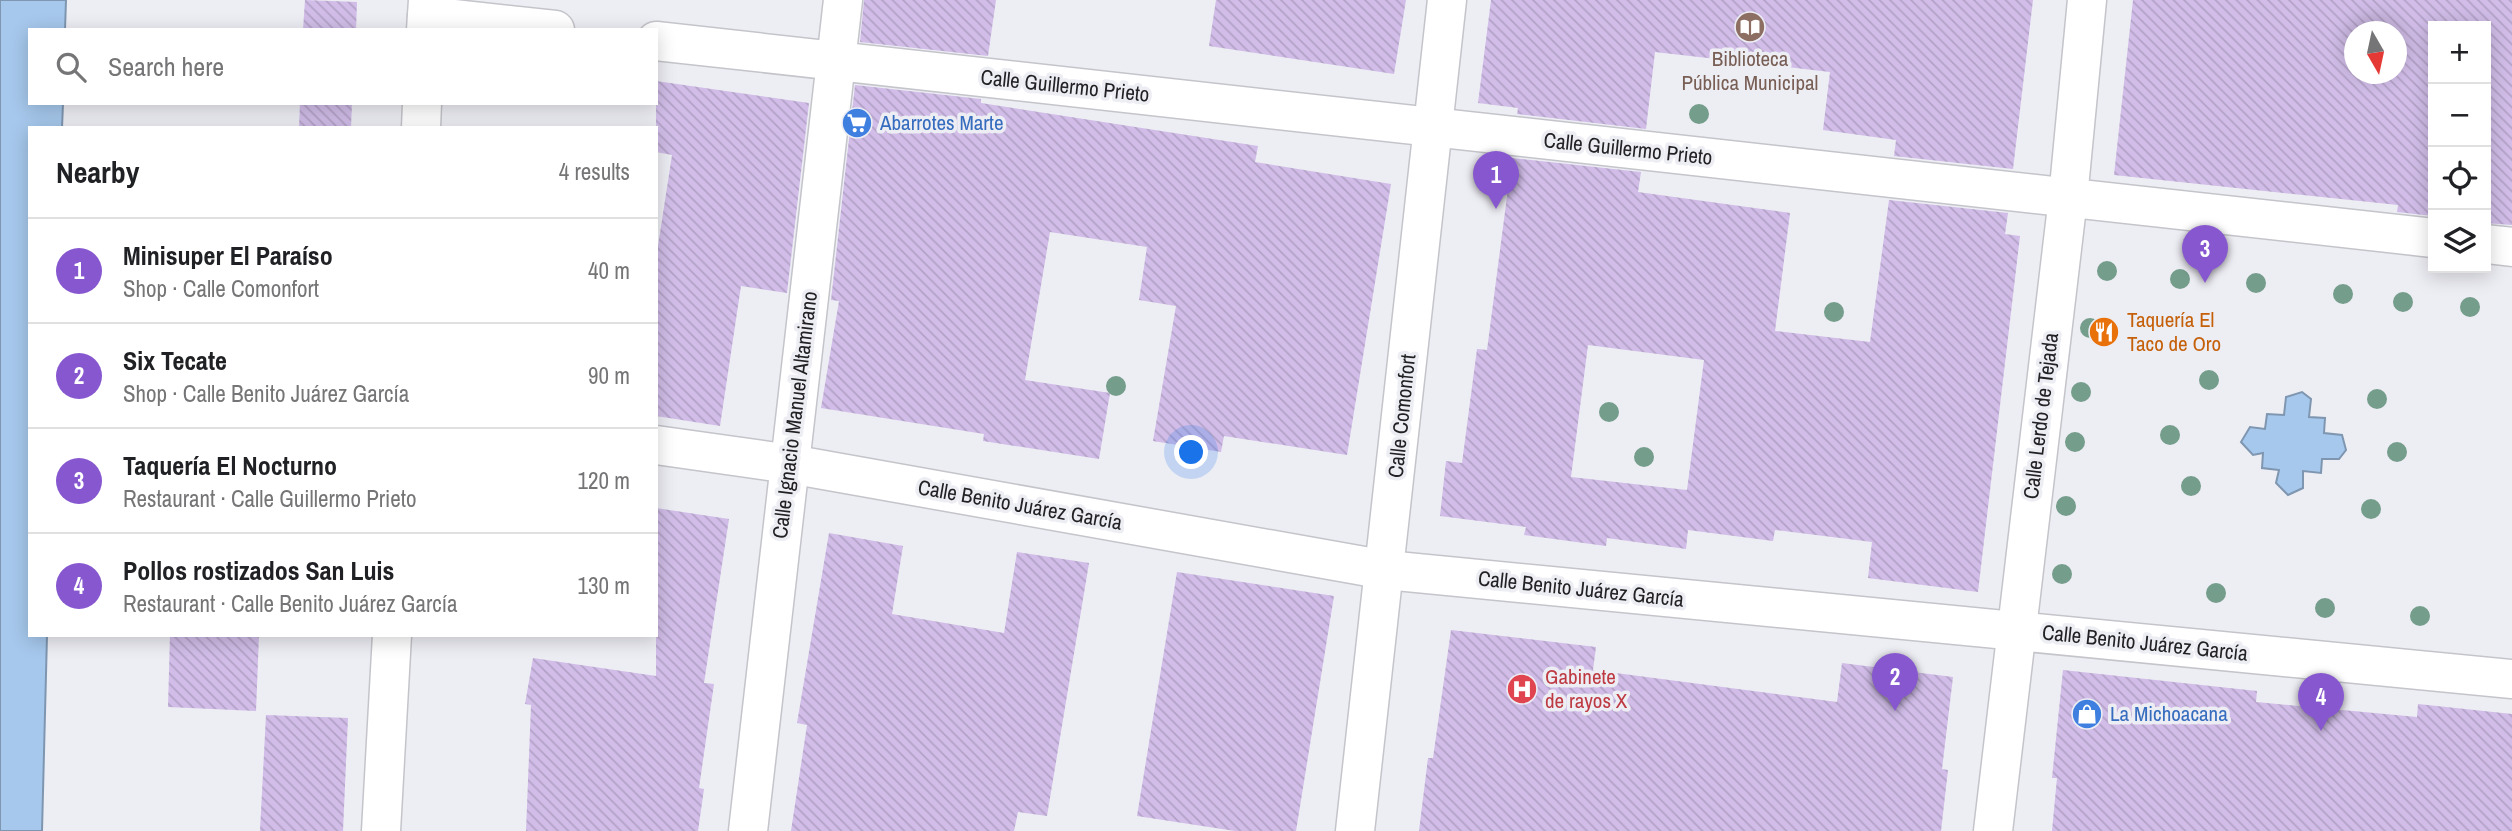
<!DOCTYPE html>
<html lang="en">
<head>
<meta charset="utf-8">
<style>
	body { margin:0; font-family:"Archivo Narrow",sans-serif; background:#f2f2f2; color:#202124 }
	.controls { position:absolute; right:21px; top:21px; display:grid; overflow:hidden; border-radius:0px; box-shadow:0 4px 18px #0003 }
	.controls button { width:63px; height:63px; display:grid; place-items:center; padding:0; border:0; border-bottom:2px solid #e0e0e0; background:#fff; color:#202124; font:35px sans-serif }
	.compass { position:absolute; left:2344px; top:21px; width:63px; height:63px; border-radius:50%; background:#fff; box-shadow:0 4px 18px #0003; rotate:171deg }
	.you { position:absolute; left:1192px; top:453px; width:24px; height:24px; margin:-18px; border:5px solid #fff; border-radius:50%; background:#1a73e8; box-shadow:0 0 0 10px #1a73e833 }
	.badge { display:grid; place-items:center; width:46px; height:46px; border-radius:50%; background:#8757d0; color:#fff; font-size:23px; font-weight:700 }
	.pin { position:absolute; translate:-50% -58px; filter:drop-shadow(0 2px 4px #0008) }
	.pin::after { content:''; position:absolute; top:37px; width:24px; height:21px; background:inherit; clip-path:polygon(0 0,100% 0,50% 100%) }
	.list { margin:0; padding:0; list-style:none }
	h2 { display:flex; justify-content:space-between; align-items:center; height:91px; margin:0; padding:0 28px; font-size:30px }
	h2 small { font-size:23px; font-weight:400; color:#757577 }
	.list li { display:grid; grid-template-columns:46px 1fr auto; gap:21px; align-items:center; box-sizing:border-box; height:105px; padding:0 28px; border-top:2px solid #e0e0e0 }
	.list b { display:block; font-size:26px; white-space:nowrap }
	.list p { margin:0; font-size:23px; white-space:nowrap; color:#757577 }
	.list em { font-size:23px; font-style:normal; color:#757577 }
	.icon { flex:none; width:38px; height:38px; fill:none; stroke:currentColor; stroke-width:2; stroke-linecap:round; stroke-linejoin:round }
	.map { position:relative; flex:none; width:2512px; height:831px; overflow:hidden }
	.search { position:absolute; background:#fff; box-shadow:0 4px 18px #0003; left:28px; top:28px; width:630px; height:77px; display:flex; align-items:center; gap:18px; box-sizing:border-box; padding:0 24px; border-radius:0px; color:#757577; font-size:26px }
	.panel { position:absolute; background:#fff; box-shadow:0 4px 18px #0003; left:28px; top:126px; width:630px; height:511px; border-radius:0px }
	.map>svg:first-child { display:block }
	.water { fill:#a6c8ec; stroke:#7e96b0; stroke-width:2 }
	.building { fill:url(#building-back-hatch); fill-rule:evenodd }
	.lines { fill:none; stroke-linecap:round; stroke-linejoin:round }
	.minor-casing { stroke:#c4c4cb; stroke-width:41 }
	.tertiary-casing { stroke:#c4c4cb; stroke-width:41 }
	.minor { stroke:#fff; stroke-width:38 }
	.tertiary { stroke:#fff; stroke-width:38 }
	.tree { fill:#759d8b }
	.labels { text-anchor:middle; stroke-width:7; stroke-linejoin:round; paint-order:stroke }
	.education-label { font-size:21px; fill:#785e54; stroke:#ededf4 }
	.street-label { font-size:21px; fill:#222225; stroke:#ededf4 }
	.shop-label { font-size:21px; fill:#366cbe; stroke:#ededf4; text-anchor:start }
	.food-label { font-size:21px; fill:#c56008; stroke:#ededf4; text-anchor:start }
	.health-label { font-size:21px; fill:#be3a42; stroke:#ededf4; text-anchor:start }
</style>
</head>
<body>
<div class="map">
<svg width="2512" height="831" viewBox="0 0 2512 831">
	<defs>
		<pattern id="building-back-hatch" width="6" height="6" patternUnits="userSpaceOnUse" patternTransform="scale(1.75)"><rect width="6" height="6" fill="#d1bde8"/><path d="M-1 5l2 2M0 0l6 6M5-1l2 2" fill="none" stroke="#b3a2c7"/></pattern>
	</defs>
	<rect width="100%" height="100%" fill="#ededf4"/>
	<g class="water">
		<path d="M 0,0 L 66,0 L 65,30 L 30,30 L 30,103 L 63,103 L 62,128 L 30,128 L 30,635 L 47,635 L 42,831 L 0,831 Z"/>
		<path d="M 2302,392 L 2311,399 L 2309,417 L 2325,418 L 2324,433 L 2342,435 L 2346,450 L 2339,459 L 2322,459 L 2321,473 L 2303,471 L 2303,488 L 2288,495 L 2276,483 L 2279,470 L 2262,468 L 2263,453 L 2253,455 L 2241,442 L 2250,427 L 2265,429 L 2267,414 L 2284,415 L 2286,397 Z"/>
	</g>
	<g class="building">
		<path d="M 305,0 L 357,2 L 356,30 L 303,30 Z"/>
		<path d="M 864,0 L 996,0 L 988,56 L 860,42 Z"/>
		<path d="M 1216,0 L 1406,0 L 1394,74 L 1209,46 Z"/>
		<path d="M 1491,0 L 2033,0 L 2013,169 L 1894,156 L 1896,140 L 1823,130 L 1830,72 L 1655,52 L 1646,129 L 1517,114 L 1518,108 L 1478,103 Z"/>
		<path d="M 2133,0 L 2512,0 L 2512,225 L 2486,223 L 2486,26 L 2433,26 L 2433,216 L 2397,212 L 2398,205 L 2114,175 ZM 2355,32 L 2397,32 L 2397,74 L 2355,74 Z"/>
		<path d="M 656,81 L 809,103 L 787,293 L 741,286 L 720,426 L 656,416 L 656,259 L 672,155 L 656,152 Z"/>
		<path d="M 855,85 L 981,99 L 981,103 L 1258,146 L 1255,162 L 1391,184 L 1347,455 L 1224,436 L 1221,452 L 1153,441 L 1176,306 L 1139,300 L 1147,247 L 1050,232 L 1025,380 L 1110,393 L 1099,459 L 983,441 L 984,434 L 821,408 L 839,301 L 831,300 Z"/>
		<path d="M 300,103 L 352,103 L 351,128 L 299,128 Z"/>
		<path d="M 1512,158 L 1641,172 L 1638,192 L 1790,213 L 1775,331 L 1870,342 L 1889,200 L 2008,213 L 2005,234 L 2020,236 L 1978,592 L 1868,578 L 1872,542 L 1775,530 L 1773,541 L 1688,530 L 1686,549 L 1607,538 L 1606,546 L 1524,535 L 1526,527 L 1440,516 L 1446,461 L 1462,463 L 1477,349 L 1487,350 ZM 1588,345 L 1704,360 L 1687,490 L 1571,477 Z"/>
		<path d="M 656,508 L 729,519 L 704,683 L 714,684 L 699,788 L 704,789 L 698,831 L 526,831 L 531,705 L 525,704 L 533,658 L 656,676 Z"/>
		<path d="M 829,533 L 903,546 L 892,614 L 1004,633 L 1017,552 L 1089,563 L 1047,816 L 1018,812 L 1014,831 L 791,831 L 807,725 L 797,723 Z"/>
		<path d="M 1177,572 L 1334,596 L 1296,831 L 1235,831 L 1137,816 Z"/>
		<path d="M 1451,630 L 1596,647 L 1593,670 L 1837,702 L 1842,663 L 1953,677 L 1942,769 L 1948,770 L 1941,831 L 1419,831 L 1428,758 L 1433,758 Z"/>
		<path d="M 170,635 L 259,635 L 256,711 L 168,707 Z"/>
		<path d="M 2063,670 L 2257,691 L 2256,702 L 2417,717 L 2418,704 L 2512,714 L 2512,831 L 2052,831 L 2057,778 L 2052,778 Z"/>
		<path d="M 266,715 L 348,718 L 343,831 L 260,831 Z"/>
	</g>
	<g class="lines">
		<g class="minor-casing">
			<g id="minor">
				<path d="M 427,16 L 555,30"/>
				<path d="M 656,41 L 2433,238"/>
				<path d="M 2486,244 L 2512,247"/>
				<path d="M 656,445 L 790,464 L 1386,570 L 2512,679"/>
				<path d="M 748,831 L 843,0"/>
				<path d="M 1355,831 L 1447,0"/>
				<path d="M 1993,831 L 2068,198 L 2087,0"/>
			</g>
		</g>
		<g class="tertiary-casing">
			<g id="tertiary">
				<path d="M 426,30 L 428,0"/>
				<path d="M 421,128 L 422,103"/>
				<path d="M 381,831 L 392,635"/>
			</g>
		</g>
		<use href="#minor" class="minor"/>
		<use href="#tertiary" class="tertiary"/>
	</g>
	<g class="tree">
		<circle cx="1699" cy="114" r="10"/>
		<circle cx="2107" cy="271" r="10"/>
		<circle cx="2180" cy="279" r="10"/>
		<circle cx="2256" cy="283" r="10"/>
		<circle cx="2343" cy="294" r="10"/>
		<circle cx="2403" cy="302" r="10"/>
		<circle cx="2470" cy="307" r="10"/>
		<circle cx="1834" cy="312" r="10"/>
		<circle cx="2090" cy="328" r="10"/>
		<circle cx="2209" cy="380" r="10"/>
		<circle cx="1116" cy="386" r="10"/>
		<circle cx="2081" cy="392" r="10"/>
		<circle cx="2377" cy="399" r="10"/>
		<circle cx="1609" cy="412" r="10"/>
		<circle cx="2170" cy="435" r="10"/>
		<circle cx="2075" cy="442" r="10"/>
		<circle cx="2397" cy="452" r="10"/>
		<circle cx="1644" cy="457" r="10"/>
		<circle cx="2191" cy="486" r="10"/>
		<circle cx="2066" cy="506" r="10"/>
		<circle cx="2371" cy="509" r="10"/>
		<circle cx="2062" cy="574" r="10"/>
		<circle cx="2216" cy="593" r="10"/>
		<circle cx="2325" cy="608" r="10"/>
		<circle cx="2420" cy="616" r="10"/>
	</g>
	<defs>
		<g id="library-disc" transform="scale(1.575)"><circle r="9.5" fill="#8d6e63" stroke="#ededf4"/><path d="M-6-4Q-3-5.5-.7-3.5V5Q-3 3-6 4ZM6-4Q3-5.5 .7-3.5V5Q3 3 6 4Z" fill="#fff"/></g>
		<g id="supermarket-disc" transform="scale(1.575)"><circle r="9.5" fill="#3f7fe0" stroke="#ededf4"/><path d="M-6-5.5h2.5l.6 2H6L4.5 2H-2.5L-4.4-4H-6ZM-1.5 3.2a1.3 1.3 0 1 0 .1 0ZM3 3.2a1.3 1.3 0 1 0 .1 0Z" fill="#fff"/></g>
		<g id="restaurant-disc" transform="scale(1.575)"><circle r="9.5" fill="#e8710a" stroke="#ededf4"/><path d="M-5-6h1v4h1v-4h1v4h1v-4h1v5L-1.5 .5V6h-2V.5L-5-1ZM5-6V6H3V1.5H1.5Q1.5-4 5-6Z" fill="#fff"/></g>
		<g id="hospital-disc" transform="scale(1.575)"><circle r="9.5" fill="#e0444e" stroke="#ededf4"/><path d="M-5-5h3v3.5h4V-5h3V5h-3V1.5h-4V5h-3Z" fill="#fff"/></g>
		<g id="shop-disc" transform="scale(1.575)"><circle r="9.5" fill="#3f7fe0" stroke="#ededf4"/><path d="M-5-2.5h2.3a2.7 3.5 0 0 1 5.4 0H5L5.5 6h-11ZM-1.5-2.5h3a1.5 2.3 0 0 0-3 0Z" fill="#fff"/></g>
	</defs>
	<g fill-rule="evenodd">
		<use href="#library-disc" x="1750" y="27"/>
		<use href="#supermarket-disc" x="857" y="123"/>
		<use href="#restaurant-disc" x="2104" y="332"/>
		<use href="#hospital-disc" x="1522" y="689"/>
		<use href="#shop-disc" x="2087" y="714"/>
	</g>
	<g class="labels">
		<g class="education-label">
			<text x="1750" y="66">Biblioteca<tspan x="1750" dy="24">Pública Municipal</tspan></text>
		</g>
		<g class="street-label">
			<text transform="translate(1065 86) rotate(6)" y="7">Calle Guillermo Prieto</text>
			<text transform="translate(1628 149) rotate(6)" y="7">Calle Guillermo Prieto</text>
			<text transform="translate(795 415) rotate(-83)" y="7">Calle Ignacio Manuel Altamirano</text>
			<text transform="translate(1402 416) rotate(-84)" y="7">Calle Comonfort</text>
			<text transform="translate(2041 416) rotate(-83)" y="7">Calle Lerdo de Tejada</text>
			<text transform="translate(1020 505) rotate(10)" y="7">Calle Benito Juárez García</text>
			<text transform="translate(1581 589) rotate(6)" y="7">Calle Benito Juárez García</text>
			<text transform="translate(2145 643) rotate(6)" y="7">Calle Benito Juárez García</text>
		</g>
		<g class="shop-label">
			<text x="880" y="130">Abarrotes Marte</text>
			<text x="2110" y="721">La Michoacana</text>
		</g>
		<g class="food-label">
			<text x="2127" y="327">Taquería El<tspan x="2127" dy="24">Taco de Oro</tspan></text>
		</g>
		<g class="health-label">
			<text x="1545" y="684">Gabinete<tspan x="1545" dy="24">de rayos X</tspan></text>
		</g>
	</g>
</svg>
<div class="controls">
<button>+</button>
<button>−</button>
<button><svg class="icon" aria-label="locate" viewBox="0 0 24 24"><circle cx="12" cy="12" r="6"/><path d="M12 2v4M12 18v4M2 12h4M18 12h4"/></svg></button>
<button><svg class="icon" aria-label="layers" viewBox="0 0 24 24"><path d="M12 4l9 5-9 5-9-5zM3 14l9 5 9-5"/></svg></button>
</div>
<svg class="compass" viewBox="-18 -18 36 36"><path d="M0-13l5 13h-10z" fill="#e53935"/><path d="M0 13l5-13h-10z" fill="#757577"/></svg>
<div class="you"></div>
<div class="pin badge" style="left:1496px;top:209px">1</div>
<div class="pin badge" style="left:1895px;top:711px">2</div>
<div class="pin badge" style="left:2205px;top:283px">3</div>
<div class="pin badge" style="left:2321px;top:731px">4</div>
<div class="search"><svg class="icon" aria-label="search" viewBox="0 0 24 24"><circle cx="10" cy="10" r="6"/><path d="M15 15l6 6"/></svg>Search here</div>
<section class="panel">
<h2>Nearby<small>4 results</small></h2>
<ul class="list">
<li><span class="badge">1</span><div><b>Minisuper El Paraíso</b><p>Shop · Calle Comonfort</p></div><em>40 m</em></li>
<li><span class="badge">2</span><div><b>Six Tecate</b><p>Shop · Calle Benito Juárez García</p></div><em>90 m</em></li>
<li><span class="badge">3</span><div><b>Taquería El Nocturno</b><p>Restaurant · Calle Guillermo Prieto</p></div><em>120 m</em></li>
<li><span class="badge">4</span><div><b>Pollos rostizados San Luis</b><p>Restaurant · Calle Benito Juárez García</p></div><em>130 m</em></li>
</ul>
</section>
</div>
</body>
</html>
